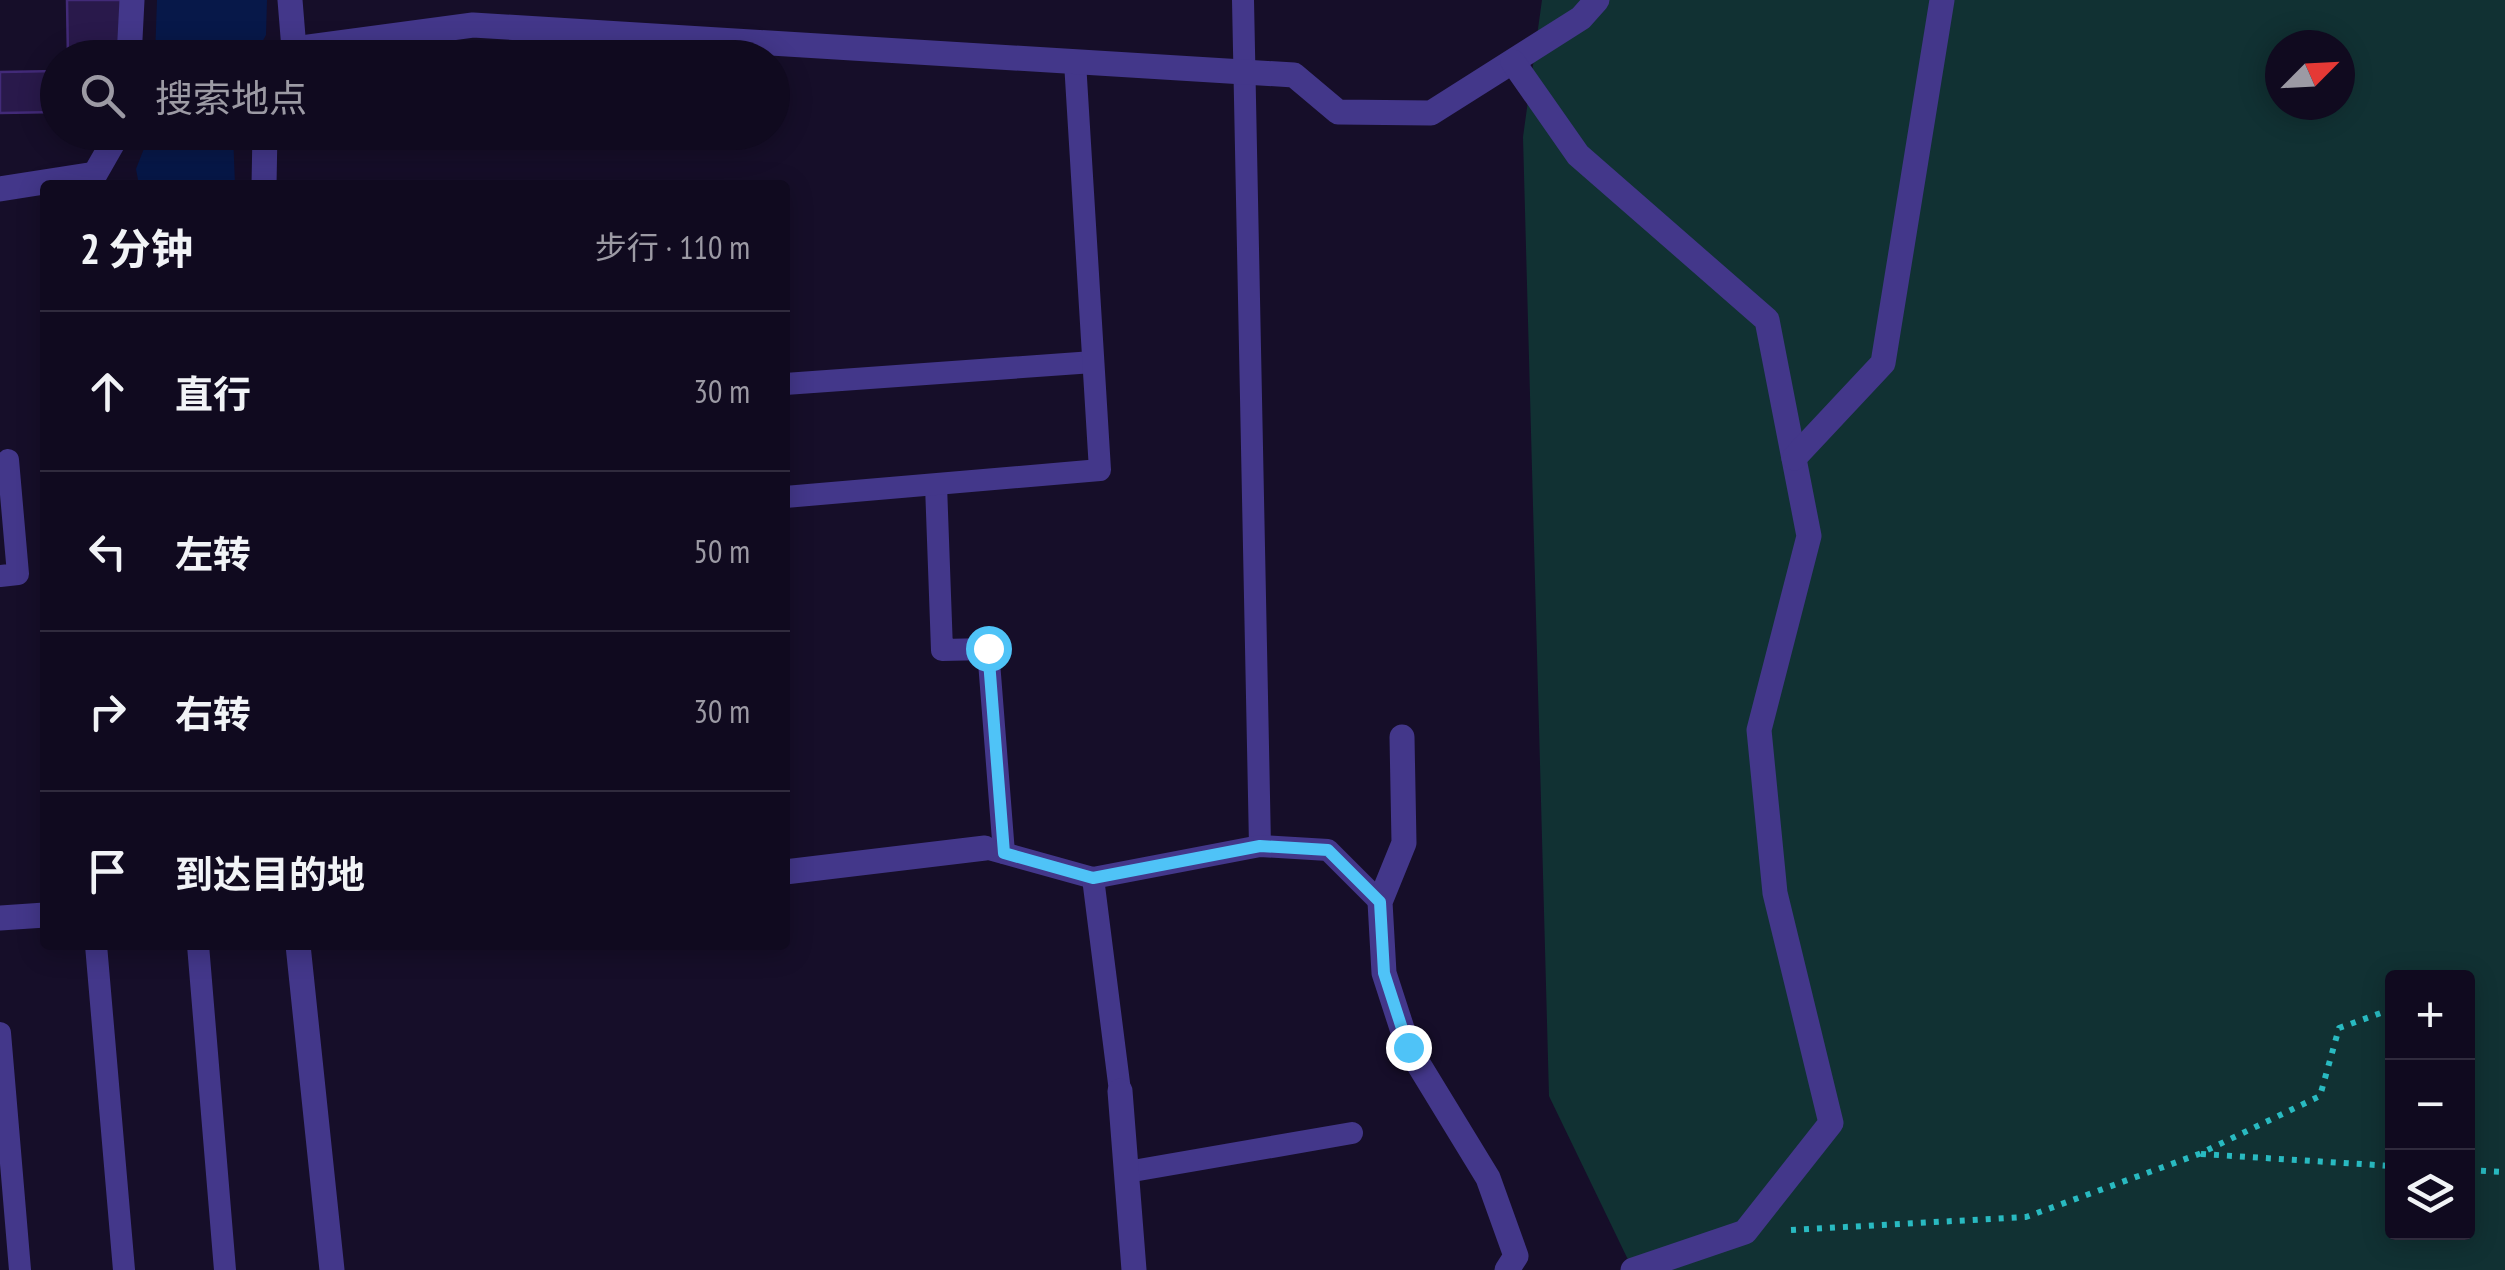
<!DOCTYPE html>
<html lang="zh">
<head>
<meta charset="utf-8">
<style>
	body { margin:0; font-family:"PT Sans Narrow","Noto Sans SC",sans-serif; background:#191328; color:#f1f3f6 }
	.controls { position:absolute; right:30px; bottom:30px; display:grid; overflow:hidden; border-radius:10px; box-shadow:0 5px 25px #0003 }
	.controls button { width:90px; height:90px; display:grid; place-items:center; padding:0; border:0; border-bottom:2px solid #302b3d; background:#100a1f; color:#f1f3f6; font:50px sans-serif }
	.compass { position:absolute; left:2265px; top:30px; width:90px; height:90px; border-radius:50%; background:#100a1f; box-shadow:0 5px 25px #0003; rotate:66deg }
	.stop { position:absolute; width:30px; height:30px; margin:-22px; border:8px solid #4fc3f7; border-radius:50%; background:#fff }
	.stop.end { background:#4fc3f7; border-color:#fff; box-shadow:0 2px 10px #0008 }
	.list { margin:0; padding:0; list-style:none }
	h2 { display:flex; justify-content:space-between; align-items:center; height:130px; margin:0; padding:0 40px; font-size:42px }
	h2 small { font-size:32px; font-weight:400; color:#9c9aa4 }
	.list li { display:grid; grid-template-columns:65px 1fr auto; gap:30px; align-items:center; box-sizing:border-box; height:160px; padding:0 40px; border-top:2px solid #302b3d }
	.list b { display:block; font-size:38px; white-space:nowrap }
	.list em { font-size:32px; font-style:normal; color:#9c9aa4 }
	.icon { flex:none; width:55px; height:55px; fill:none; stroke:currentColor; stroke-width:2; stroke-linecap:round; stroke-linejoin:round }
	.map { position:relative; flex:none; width:2505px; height:1270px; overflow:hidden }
	.search { position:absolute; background:#100a1f; box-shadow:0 5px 25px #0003; left:40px; top:40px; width:750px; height:110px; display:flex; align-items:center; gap:25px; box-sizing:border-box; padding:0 35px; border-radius:55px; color:#9c9aa4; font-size:38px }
	.panel { position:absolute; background:#100a1f; box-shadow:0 5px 25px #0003; left:40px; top:180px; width:750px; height:770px; border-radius:10px }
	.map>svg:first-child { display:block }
	.green { fill:#113133; fill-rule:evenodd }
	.water { fill:#071849 }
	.building { fill:#29194b; stroke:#422a78; stroke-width:2.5 }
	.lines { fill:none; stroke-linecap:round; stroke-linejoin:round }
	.path { stroke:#29bac1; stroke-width:6; stroke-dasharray:5 8; stroke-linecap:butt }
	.lane { stroke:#43378a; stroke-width:22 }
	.street { stroke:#43378a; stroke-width:25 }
	.route { stroke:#4fc3f7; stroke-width:12 }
</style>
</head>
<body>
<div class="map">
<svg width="2505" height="1270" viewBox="0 0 2505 1270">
	<rect width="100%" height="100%" fill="#160e29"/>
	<path class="green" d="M 1542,0 L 2505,0 L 2505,1270 L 1633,1270 L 1549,1096 L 1523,137 ZM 2280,45 L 2340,45 L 2340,105 L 2280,105 ZM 2392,978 L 2468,978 L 2468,1232 L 2392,1232 Z"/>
	<g class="water">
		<path d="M 157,0 L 267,0 L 266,35 L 254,57 L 155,57 Z"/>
		<path d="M 150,133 L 233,133 L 235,185 L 139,185 L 136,169 Z"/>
	</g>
	<g class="building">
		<path d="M 67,0 L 121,0 L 123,58 L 68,58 Z"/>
		<path d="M 58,71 L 58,112 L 0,113 L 0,72 Z"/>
	</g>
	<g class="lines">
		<g class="path">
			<path d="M 2201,1154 L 2392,1166"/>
			<path d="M 2468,1170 L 2505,1172"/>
			<path d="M 1791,1230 L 2026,1217 L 2199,1154 L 2320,1096 L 2339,1028 L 2392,1009"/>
		</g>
		<g class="lane">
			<path d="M 1243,0 L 1260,846"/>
			<path d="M 785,384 L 1093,362"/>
			<path d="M 936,485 L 942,650 L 988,649 L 1004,853"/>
			<path d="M 785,497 L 1100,470 L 1075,62"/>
			<path d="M 0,576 L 18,574 L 8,460"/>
			<path d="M 985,848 L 1093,878 L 1260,846 L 1328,850 L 1380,902"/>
			<path d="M 1093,878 L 1120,1091"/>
			<path d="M 96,945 L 124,1270"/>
			<path d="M 198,945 L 225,1270"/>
			<path d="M 0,1033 L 20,1270"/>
			<path d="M 1127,1172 L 1352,1133"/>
		</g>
		<g class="street">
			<path d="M 294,49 L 473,25 L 1294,75 L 1338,112 L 1431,113 L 1581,18 L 1597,0"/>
			<path d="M 129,58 L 132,0"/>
			<path d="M 289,58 L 294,49 L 290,0"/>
			<path d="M 1513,62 L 1578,155 L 1767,320 L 1809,536 L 1759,730 L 1775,893 L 1831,1123 L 1745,1232 L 1633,1270"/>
			<path d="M 264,185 L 265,132"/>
			<path d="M 0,189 L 95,174 L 119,132"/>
			<path d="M 1794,458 L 1883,363 L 1942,0"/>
			<path d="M 1402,737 L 1404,843 L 1380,902 L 1384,973 L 1408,1047 L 1488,1178 L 1516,1256 L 1507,1270"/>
			<path d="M 785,872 L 985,848"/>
			<path d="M 0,918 L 45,915"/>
			<path d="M 298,945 L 332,1270"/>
			<path d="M 1120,1091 L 1134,1270"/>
		</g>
	</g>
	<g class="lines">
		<path class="route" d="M 988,648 L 1004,853 L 1093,878 L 1260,846 L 1328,850 L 1380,902 L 1384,973 L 1408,1047"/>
	</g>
</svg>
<div class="controls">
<button>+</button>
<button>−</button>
<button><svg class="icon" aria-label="layers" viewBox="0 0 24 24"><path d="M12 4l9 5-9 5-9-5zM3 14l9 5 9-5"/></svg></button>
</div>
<svg class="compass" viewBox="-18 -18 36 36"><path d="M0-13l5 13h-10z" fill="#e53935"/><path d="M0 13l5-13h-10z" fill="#9c9aa4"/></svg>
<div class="stop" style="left:988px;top:648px"></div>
<div class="stop end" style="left:1408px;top:1047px"></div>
<div class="search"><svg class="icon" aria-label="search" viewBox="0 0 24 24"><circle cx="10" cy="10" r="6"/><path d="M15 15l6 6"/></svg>搜索地点</div>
<section class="panel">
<h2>2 分钟<small>步行 · 110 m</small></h2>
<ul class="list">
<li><svg class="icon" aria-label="ahead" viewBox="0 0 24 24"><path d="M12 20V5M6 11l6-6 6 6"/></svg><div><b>直行</b></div><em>30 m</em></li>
<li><svg class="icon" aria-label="left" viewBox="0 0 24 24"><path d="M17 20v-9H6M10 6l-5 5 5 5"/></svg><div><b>左转</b></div><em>50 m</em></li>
<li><svg class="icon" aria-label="right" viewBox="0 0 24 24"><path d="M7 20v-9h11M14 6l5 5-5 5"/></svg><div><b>右转</b></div><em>30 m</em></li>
<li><svg class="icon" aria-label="arrive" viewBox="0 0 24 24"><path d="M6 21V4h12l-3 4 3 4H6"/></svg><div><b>到达目的地</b></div></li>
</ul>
</section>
</div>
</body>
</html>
